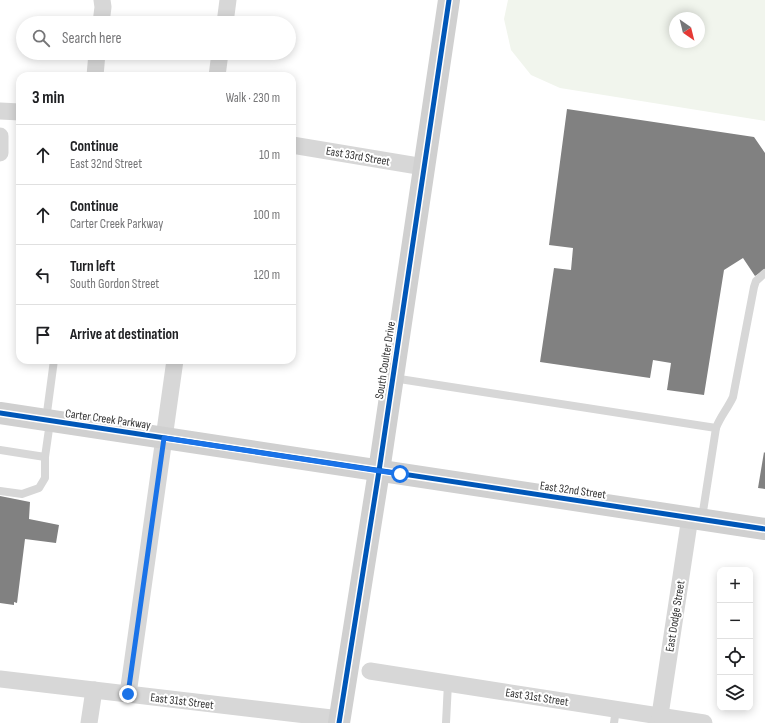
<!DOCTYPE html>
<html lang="en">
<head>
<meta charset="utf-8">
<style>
	body { margin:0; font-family:"Sofia Sans Condensed",sans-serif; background:#f6f6f6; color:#202124 }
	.controls { position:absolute; right:12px; bottom:12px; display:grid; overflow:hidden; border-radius:8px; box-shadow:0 2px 10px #0003 }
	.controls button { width:36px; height:36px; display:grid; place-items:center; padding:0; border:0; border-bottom:1px solid #e0e0e0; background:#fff; color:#202124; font:20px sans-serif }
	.compass { position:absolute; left:669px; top:12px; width:36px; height:36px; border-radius:50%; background:#fff; box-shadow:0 2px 10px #0003; rotate:145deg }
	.stop { position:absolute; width:12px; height:12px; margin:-9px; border:3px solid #1a73e8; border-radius:50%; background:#fff }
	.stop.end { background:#1a73e8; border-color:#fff; box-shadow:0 1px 4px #0008 }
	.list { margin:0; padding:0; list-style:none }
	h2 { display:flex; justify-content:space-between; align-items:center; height:52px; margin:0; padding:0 16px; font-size:17px }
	h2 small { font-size:13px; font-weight:400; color:#757577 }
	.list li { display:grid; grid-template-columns:26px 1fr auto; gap:12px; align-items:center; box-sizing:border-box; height:60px; padding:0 16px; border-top:1px solid #e0e0e0 }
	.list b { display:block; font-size:15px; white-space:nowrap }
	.list p { margin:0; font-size:13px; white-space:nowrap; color:#757577 }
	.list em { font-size:13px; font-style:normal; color:#757577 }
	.icon { flex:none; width:22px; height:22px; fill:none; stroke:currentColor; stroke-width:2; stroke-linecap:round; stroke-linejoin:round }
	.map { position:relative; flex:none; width:765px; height:723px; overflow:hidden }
	.search { position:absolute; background:#fff; box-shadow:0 2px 10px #0003; left:16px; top:16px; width:280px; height:44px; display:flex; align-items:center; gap:10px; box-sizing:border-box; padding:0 14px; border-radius:22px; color:#757577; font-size:15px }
	.panel { position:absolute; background:#fff; box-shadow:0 2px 10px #0003; left:16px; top:72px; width:280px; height:292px; border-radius:12px }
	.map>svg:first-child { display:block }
	.green { fill:#f1f5ed; fill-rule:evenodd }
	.building { fill:#818181 }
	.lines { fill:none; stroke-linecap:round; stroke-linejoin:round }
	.lane { stroke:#d7d7d7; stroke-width:8 }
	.street { stroke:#d7d7d7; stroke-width:17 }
	.secondary { stroke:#d0d0d0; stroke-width:22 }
	.cycleway-casing { stroke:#fff; stroke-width:8 }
	.cycleway { stroke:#0057b8; stroke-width:5 }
	.route { stroke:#1a73e8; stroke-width:5 }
	.labels { text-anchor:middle; stroke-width:4; stroke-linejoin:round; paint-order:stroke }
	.street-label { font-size:12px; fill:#333; stroke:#fff }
</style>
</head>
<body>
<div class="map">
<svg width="765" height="723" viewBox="0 0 765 723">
	<rect width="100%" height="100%" fill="#fff"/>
	<path class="green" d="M 508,0 L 765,0 L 765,121 L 560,88 L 531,75 L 511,50 L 504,19 ZM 675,18 L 699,18 L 699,42 L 675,42 Z"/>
	<g class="building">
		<path d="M 567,109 L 754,137 L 765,153 L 765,270 L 755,276 L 743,258 L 724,270 L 704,395 L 667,390 L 671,363 L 653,360 L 650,378 L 540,362 L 554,268 L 571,270 L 573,248 L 549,245 Z"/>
		<path d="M 764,452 L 765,453 L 765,489 L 758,488 Z"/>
		<path d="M 0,496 L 30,502 L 29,519 L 59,525 L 56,543 L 25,539 L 17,603 L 14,602 L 14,605 L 0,603 Z"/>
	</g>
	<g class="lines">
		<g class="lane">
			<path d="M 393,378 L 716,428"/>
			<path d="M 46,420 L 54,360"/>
			<path d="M 0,450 L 45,457 L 50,422"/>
			<path d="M 0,491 L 22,494 L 39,488 L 45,478 L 45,457"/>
			<path d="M 702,518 L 716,428 C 720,417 728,408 733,397 L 754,287 L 756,281 L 765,273"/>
			<path d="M 446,723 L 448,683"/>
			<path d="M 614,723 L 616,709"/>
		</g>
		<g class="street">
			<path d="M 101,23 L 103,7 L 102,0"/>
			<path d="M 225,23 L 228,0"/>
			<path d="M 95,76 L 97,53"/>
			<path d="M 217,76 L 220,53"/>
			<path d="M 0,111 L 20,112"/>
			<path d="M 0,136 L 0,153"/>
			<path d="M 292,145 L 424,167"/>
			<path d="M 370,671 L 704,723"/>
			<path d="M 0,679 L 340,719"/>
			<path d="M 128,694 L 175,360"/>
			<path d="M 660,715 L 690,517"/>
			<path d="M 89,723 L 94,690"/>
		</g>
		<g class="secondary">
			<path d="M 0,413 L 765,529"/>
			<path d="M 339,723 L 379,471 L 449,0"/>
		</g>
		<g class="cycleway-casing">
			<g id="cycleway">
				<path d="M 0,413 L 765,529"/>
				<path d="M 339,723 L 379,471 L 449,0"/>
			</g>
		</g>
		<use href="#cycleway" class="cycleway"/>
	</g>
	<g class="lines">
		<path class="route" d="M 128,694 L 164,438 L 400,474"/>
	</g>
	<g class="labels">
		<g class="street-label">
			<text transform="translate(358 156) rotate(10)" y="4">East 33rd Street</text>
			<text transform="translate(385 360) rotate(-81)" y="4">South Coulter Drive</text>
			<text transform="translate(108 419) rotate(8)" y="4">Carter Creek Parkway</text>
			<text transform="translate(573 490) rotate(8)" y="4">East 32nd Street</text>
			<text transform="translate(675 616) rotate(-81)" y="4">East Dodge Street</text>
			<text transform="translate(537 697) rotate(9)" y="4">East 31st Street</text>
			<text transform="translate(182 701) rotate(7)" y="4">East 31st Street</text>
		</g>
	</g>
</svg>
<div class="controls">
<button>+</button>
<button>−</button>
<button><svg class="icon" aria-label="locate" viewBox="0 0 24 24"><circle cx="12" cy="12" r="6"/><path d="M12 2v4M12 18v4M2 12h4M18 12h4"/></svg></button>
<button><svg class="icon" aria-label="layers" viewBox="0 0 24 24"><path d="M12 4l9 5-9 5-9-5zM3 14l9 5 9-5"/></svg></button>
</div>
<svg class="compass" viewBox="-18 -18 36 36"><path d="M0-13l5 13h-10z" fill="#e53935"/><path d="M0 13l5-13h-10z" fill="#757577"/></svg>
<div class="stop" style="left:400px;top:474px"></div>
<div class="stop end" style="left:128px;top:694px"></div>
<div class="search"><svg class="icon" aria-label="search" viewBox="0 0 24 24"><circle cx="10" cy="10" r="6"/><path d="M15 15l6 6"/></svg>Search here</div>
<section class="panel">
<h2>3 min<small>Walk · 230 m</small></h2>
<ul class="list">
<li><svg class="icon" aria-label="ahead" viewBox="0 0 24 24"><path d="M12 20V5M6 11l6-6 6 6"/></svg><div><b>Continue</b><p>East 32nd Street</p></div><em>10 m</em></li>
<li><svg class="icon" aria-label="ahead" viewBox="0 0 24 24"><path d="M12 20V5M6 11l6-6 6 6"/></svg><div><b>Continue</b><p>Carter Creek Parkway</p></div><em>100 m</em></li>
<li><svg class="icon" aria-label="left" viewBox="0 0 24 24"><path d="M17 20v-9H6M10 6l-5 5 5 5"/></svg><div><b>Turn left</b><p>South Gordon Street</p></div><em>120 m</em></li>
<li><svg class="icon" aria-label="arrive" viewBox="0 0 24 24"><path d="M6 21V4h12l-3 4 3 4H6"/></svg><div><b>Arrive at destination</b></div></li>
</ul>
</section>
</div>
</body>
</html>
